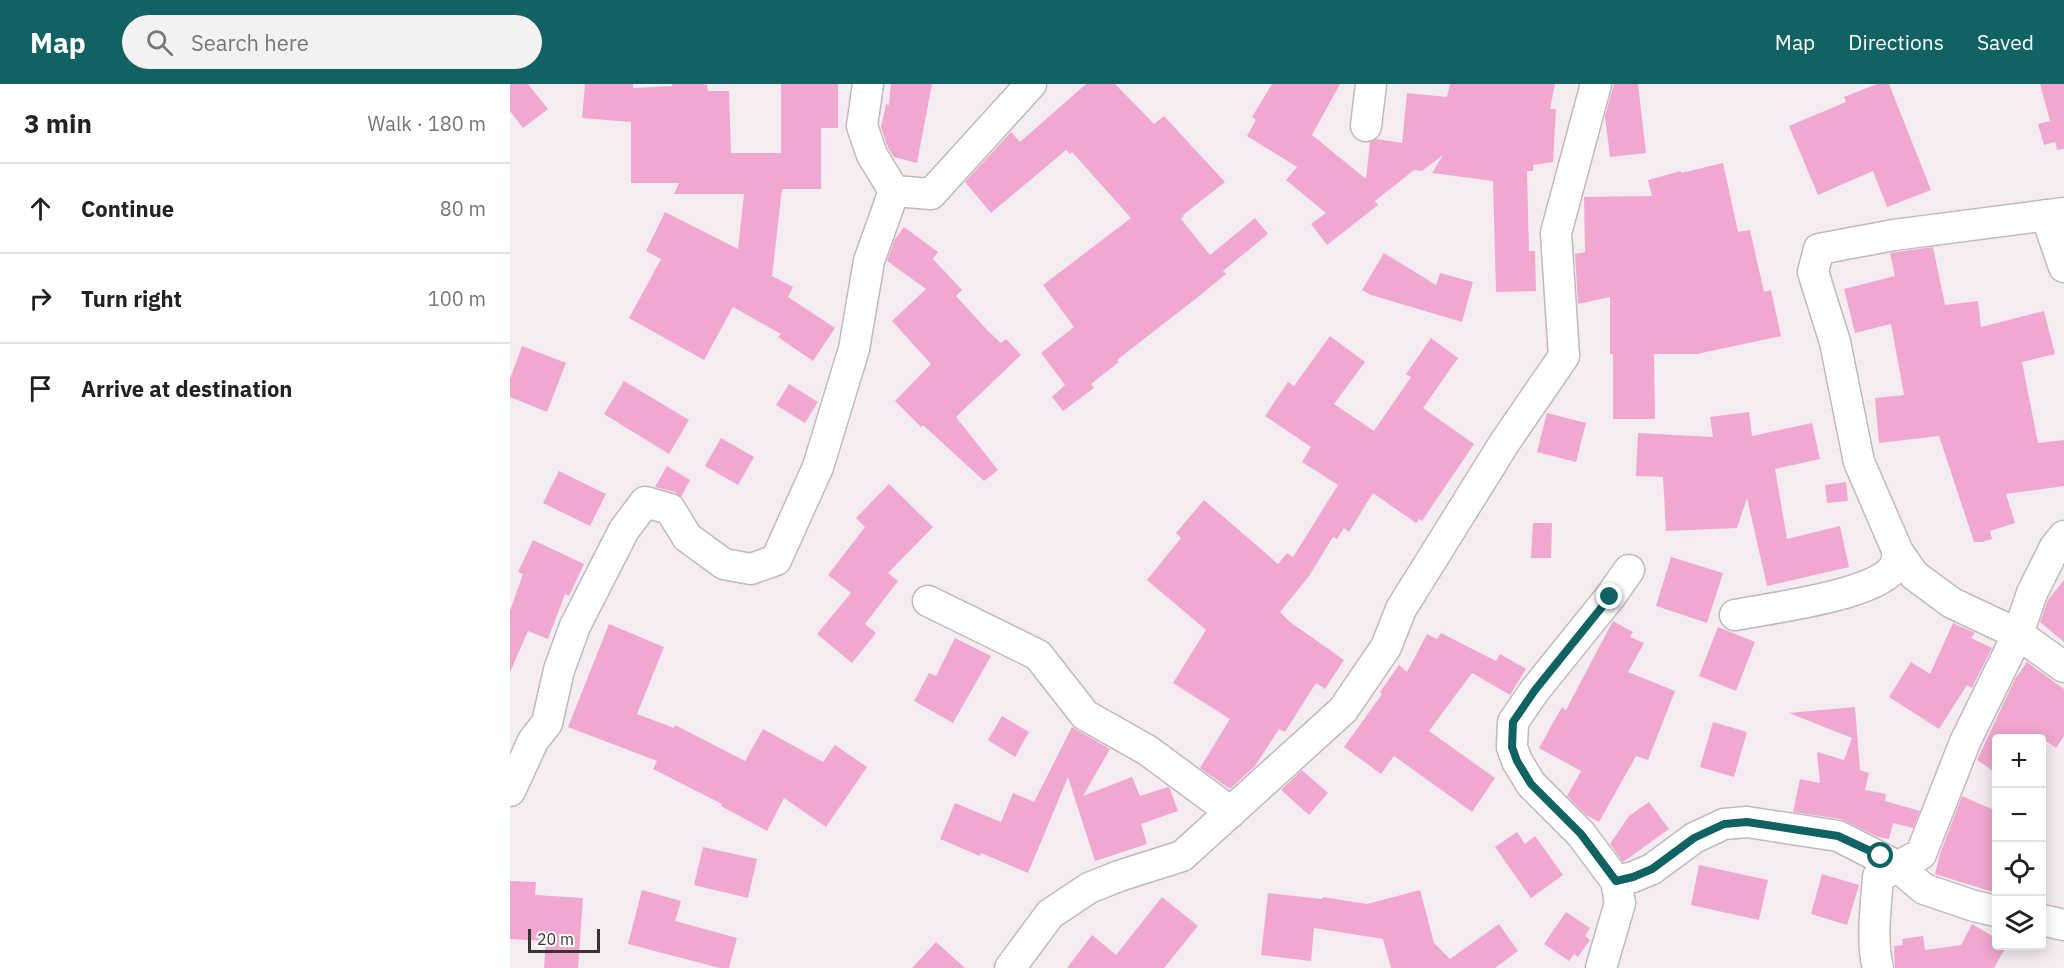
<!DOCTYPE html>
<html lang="en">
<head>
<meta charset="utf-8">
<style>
	body { margin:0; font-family:"IBM Plex Sans",sans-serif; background:#f2f2f2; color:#222 }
	.controls { position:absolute; right:18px; bottom:18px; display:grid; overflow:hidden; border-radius:6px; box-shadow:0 3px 15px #0003 }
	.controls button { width:54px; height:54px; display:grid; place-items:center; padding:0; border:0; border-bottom:2px solid #e0e0e0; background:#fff; color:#222; font:30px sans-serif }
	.scale { position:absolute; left:18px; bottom:15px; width:72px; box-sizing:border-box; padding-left:6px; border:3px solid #373335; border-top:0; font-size:16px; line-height:21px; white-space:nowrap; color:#373335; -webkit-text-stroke:4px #fff; paint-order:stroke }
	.stop { position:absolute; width:18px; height:18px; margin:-14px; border:4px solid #116263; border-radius:50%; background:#fff }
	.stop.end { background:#116263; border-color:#fff; box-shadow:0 2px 6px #0008 }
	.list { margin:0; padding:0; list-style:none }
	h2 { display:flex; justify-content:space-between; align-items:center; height:78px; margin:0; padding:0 24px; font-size:26px }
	h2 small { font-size:20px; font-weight:400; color:#767676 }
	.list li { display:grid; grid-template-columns:39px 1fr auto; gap:18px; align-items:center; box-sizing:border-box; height:90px; padding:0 24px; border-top:2px solid #e0e0e0 }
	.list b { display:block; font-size:22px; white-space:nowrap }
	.list em { font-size:20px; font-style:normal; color:#767676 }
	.icon { flex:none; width:33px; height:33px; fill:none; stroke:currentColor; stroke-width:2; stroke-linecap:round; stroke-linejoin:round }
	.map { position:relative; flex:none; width:1554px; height:884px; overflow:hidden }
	header { display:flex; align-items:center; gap:36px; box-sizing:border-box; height:84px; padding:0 30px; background:#116263; color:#fff }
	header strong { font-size:28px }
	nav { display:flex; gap:33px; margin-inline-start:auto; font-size:21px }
	.search { width:420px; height:54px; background:#f2f2f2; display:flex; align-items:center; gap:15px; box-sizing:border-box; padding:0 21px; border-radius:33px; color:#767676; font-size:22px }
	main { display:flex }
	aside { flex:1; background:#fff }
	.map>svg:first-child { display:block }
	.building { fill:#f1a8d0 }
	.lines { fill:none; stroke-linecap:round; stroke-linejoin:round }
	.minor-casing { stroke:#c2b9bd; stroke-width:33 }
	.minor { stroke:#fff; stroke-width:30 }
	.route { stroke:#116263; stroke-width:8 }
</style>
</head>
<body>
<header>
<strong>Map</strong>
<div class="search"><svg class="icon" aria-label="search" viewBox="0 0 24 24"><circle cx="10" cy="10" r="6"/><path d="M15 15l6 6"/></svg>Search here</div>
<nav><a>Map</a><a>Directions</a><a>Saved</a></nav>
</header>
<main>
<aside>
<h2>3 min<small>Walk · 180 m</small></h2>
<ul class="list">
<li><svg class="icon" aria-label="ahead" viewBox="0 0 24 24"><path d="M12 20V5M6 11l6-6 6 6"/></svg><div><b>Continue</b></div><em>80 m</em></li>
<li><svg class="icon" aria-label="right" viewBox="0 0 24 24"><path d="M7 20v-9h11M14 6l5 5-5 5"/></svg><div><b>Turn right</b></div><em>100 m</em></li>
<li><svg class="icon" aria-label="arrive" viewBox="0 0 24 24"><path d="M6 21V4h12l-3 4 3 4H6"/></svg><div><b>Arrive at destination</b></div></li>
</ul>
</aside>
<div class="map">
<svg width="1554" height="884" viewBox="0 0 1554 884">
	<rect width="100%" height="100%" fill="#f5ecf1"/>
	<g class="building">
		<path d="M 0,0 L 18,0 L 38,25 L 13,44 L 0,27 Z"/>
		<path d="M 75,0 L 123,0 L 123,4 L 162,2 L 162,0 L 192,0 L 197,1 L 198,7 L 219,7 L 221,69 L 271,69 L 271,0 L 328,0 L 328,44 L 311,44 L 311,105 L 272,105 L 262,192 L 283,203 L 278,213 L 325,244 L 303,277 L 268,253 L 271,250 L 223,223 L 194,276 L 119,234 L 151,175 L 136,167 L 155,128 L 228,165 L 234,110 L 164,110 L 169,99 L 121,99 L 121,38 L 72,34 Z"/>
		<path d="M 381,0 L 422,0 L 407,79 L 384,73 L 378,64 L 371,43 L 376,20 L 379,21 Z"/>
		<path d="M 576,0 L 605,0 L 644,40 L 654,32 L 715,98 L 673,131 L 674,132 L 671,135 L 700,171 L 745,134 L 758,150 L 713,187 L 716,190 L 688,213 L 607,276 L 609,278 L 581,300 L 584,304 L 553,327 L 542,313 L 555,301 L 531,269 L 564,243 L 533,201 L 621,134 L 562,68 L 560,70 L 556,66 L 481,129 L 455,98 L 501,48 L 510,58 Z"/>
		<path d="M 762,0 L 830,0 L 802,51 L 856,95 L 860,58 L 867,55 L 892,59 L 897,9 L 937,13 L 940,0 L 1045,0 L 1040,25 L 1046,25 L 1043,78 L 1023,81 L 1023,87 L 1017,87 L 1019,167 L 1025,167 L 1026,207 L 986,208 L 983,97 L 922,89 L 933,71 L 912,87 L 904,86 L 865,117 L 868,121 L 817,161 L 801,140 L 816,129 L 776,96 L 787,83 L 737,52 L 746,36 L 742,33 Z"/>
		<path d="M 1104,0 L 1128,0 L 1136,69 L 1100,73 L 1095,32 Z"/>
		<path d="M 1367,0 L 1379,0 L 1421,106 L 1377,123 L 1363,87 L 1308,111 L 1279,42 L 1336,18 L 1334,13 Z"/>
		<path d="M 1530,0 L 1554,0 L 1554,65 L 1547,66 L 1545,58 L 1534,61 L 1528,40 L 1540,37 Z"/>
		<path d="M 1213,79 L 1228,148 L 1240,146 L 1254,208 L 1261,206 L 1271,252 L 1187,270 L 1144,270 L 1145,335 L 1103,335 L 1103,270 L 1100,270 L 1100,213 L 1068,220 L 1065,170 L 1075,168 L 1074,113 L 1142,112 L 1138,96 L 1171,87 L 1171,89 Z"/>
		<path d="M 394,143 L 428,168 L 423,175 L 452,206 L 446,212 L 479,248 L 491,259 L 496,255 L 511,271 L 446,333 L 488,386 L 474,397 L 413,341 L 411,343 L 385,317 L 421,280 L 382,237 L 416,205 L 377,177 L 385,155 Z"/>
		<path d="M 1423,163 L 1435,221 L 1468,217 L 1471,243 L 1534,227 L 1545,270 L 1512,278 L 1528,359 L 1554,356 L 1554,402 L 1496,410 L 1505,439 L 1480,447 L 1482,455 L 1472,458 L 1464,458 L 1429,352 L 1369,359 L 1365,314 L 1394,311 L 1381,240 L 1345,249 L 1334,205 L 1385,192 L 1380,169 Z"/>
		<path d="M 874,169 L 926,201 L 930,189 L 963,198 L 952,238 L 861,211 L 852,206 Z"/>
		<path d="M 820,252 L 855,278 L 824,320 L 864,347 L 901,293 L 896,290 L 921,254 L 948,274 L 913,324 L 964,360 L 912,437 L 909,435 L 906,439 L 863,409 L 839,448 L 834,444 L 827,455 L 823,453 L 799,492 L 770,528 L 780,538 L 834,576 L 815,605 L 806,599 L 775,648 L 769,645 L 745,682 L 720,705 L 690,684 L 720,635 L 663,599 L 696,546 L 637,496 L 671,454 L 666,449 L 694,416 L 768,480 L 777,469 L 783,473 L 828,401 L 792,378 L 801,363 L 755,332 L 778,298 L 784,302 Z"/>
		<path d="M 12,262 L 56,279 L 37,328 L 0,313 L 0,295 Z"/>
		<path d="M 114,297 L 179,336 L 159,370 L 94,330 Z"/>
		<path d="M 279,300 L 308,318 L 295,339 L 266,321 Z"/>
		<path d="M 1239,328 L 1242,352 L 1302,339 L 1310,375 L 1265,385 L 1277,455 L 1330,442 L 1339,483 L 1257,502 L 1237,414 L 1227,444 L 1156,447 L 1153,393 L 1126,392 L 1128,349 L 1203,353 L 1200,333 Z"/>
		<path d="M 1037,329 L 1076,339 L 1066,378 L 1027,368 Z"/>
		<path d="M 211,354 L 244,373 L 228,401 L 195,382 Z"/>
		<path d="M 157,382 L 180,396 L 171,413 L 165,408 L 145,403 Z"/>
		<path d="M 49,387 L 96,410 L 80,442 L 33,419 Z"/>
		<path d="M 1336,398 L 1338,417 L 1317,419 L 1315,401 Z"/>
		<path d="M 379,400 L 423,443 L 378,489 L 388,497 L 355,540 L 366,549 L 342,579 L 307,550 L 341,509 L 318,491 L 355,443 L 346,434 Z"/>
		<path d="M 1023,439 L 1042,439 L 1041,474 L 1021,474 Z"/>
		<path d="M 23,456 L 74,480 L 59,512 L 55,510 L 38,555 L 18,547 L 0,588 L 0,527 L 13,490 L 8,488 Z"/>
		<path d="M 1161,473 L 1213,489 L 1197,539 L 1146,522 Z"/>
		<path d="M 1554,496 L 1554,558 L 1530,538 L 1538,516 Z"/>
		<path d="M 1103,537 L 1123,548 L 1120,553 L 1134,559 L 1118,588 L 1165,607 L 1138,676 L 1126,672 L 1089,738 L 1076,731 L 1057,712 L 1071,687 L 1029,664 L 1052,623 L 1056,626 Z"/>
		<path d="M 1443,539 L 1465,549 L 1461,554 L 1482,564 L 1462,604 L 1457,601 L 1429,645 L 1379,613 L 1401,578 L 1420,590 Z"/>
		<path d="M 99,540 L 154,563 L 127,630 L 164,644 L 165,641 L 235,677 L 253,645 L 313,678 L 325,661 L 357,683 L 316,743 L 274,714 L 257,747 L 211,722 L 212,720 L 143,685 L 147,677 L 58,643 Z"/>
		<path d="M 1208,543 L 1245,558 L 1226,607 L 1189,592 Z"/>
		<path d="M 931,549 L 986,577 L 990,570 L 1016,585 L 1000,611 L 962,589 L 919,647 L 985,694 L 962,728 L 884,672 L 871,690 L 834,663 L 872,610 L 870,608 L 889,581 L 897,588 L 917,550 L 927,555 Z"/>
		<path d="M 445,554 L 481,572 L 443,639 L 404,617 L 419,589 L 426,592 Z"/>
		<path d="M 1517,578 L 1554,605 L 1554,652 L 1546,664 L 1532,654 L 1486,654 L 1486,689 L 1467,676 L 1505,595 Z"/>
		<path d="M 1345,623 L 1350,686 L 1359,689 L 1355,706 L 1376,710 L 1375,717 L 1410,727 L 1403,744 L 1383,739 L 1379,755 L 1368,753 L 1331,735 L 1283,728 L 1290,695 L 1310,699 L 1307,668 L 1334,676 L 1342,654 L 1279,629 Z"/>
		<path d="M 492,632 L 519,648 L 505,673 L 478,656 Z"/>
		<path d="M 1203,638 L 1237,648 L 1224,693 L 1190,683 Z"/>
		<path d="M 562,643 L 600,665 L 573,712 L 622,693 L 630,712 L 658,703 L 660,705 L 668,727 L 631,740 L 637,760 L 585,777 L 558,693 L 518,789 L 471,769 L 470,772 L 430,755 L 445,719 L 491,738 L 503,709 L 524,718 Z"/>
		<path d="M 792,686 L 818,709 L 799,731 L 771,706 Z"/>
		<path d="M 1452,712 L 1486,727 L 1486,809 L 1425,790 L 1430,770 Z"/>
		<path d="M 1139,718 L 1159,745 L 1113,778 L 1100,760 L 1119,732 Z"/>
		<path d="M 1007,748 L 1015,760 L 1025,752 L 1053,791 L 1021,814 L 985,763 Z"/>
		<path d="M 193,763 L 247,775 L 238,814 L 184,801 Z"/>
		<path d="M 1189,781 L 1258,796 L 1249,836 L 1181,821 Z"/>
		<path d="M 1312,790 L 1349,801 L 1337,841 L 1301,830 Z"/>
		<path d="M 0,797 L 26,798 L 25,811 L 73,814 L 68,884 L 34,884 L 36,857 L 0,855 Z"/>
		<path d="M 132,806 L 171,817 L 165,837 L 227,854 L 219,884 L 210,884 L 118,860 Z"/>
		<path d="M 910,806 L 924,859 L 940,875 L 989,840 L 1008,867 L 985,884 L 881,884 L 873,855 L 804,844 L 801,877 L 751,871 L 758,809 L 812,815 L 813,813 L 857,820 Z"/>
		<path d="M 652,813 L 688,842 L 654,884 L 557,884 L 582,851 L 606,871 Z"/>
		<path d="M 1056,828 L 1080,844 L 1075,852 L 1080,856 L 1068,873 L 1064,870 L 1059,877 L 1034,860 Z"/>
		<path d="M 1462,840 L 1486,854 L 1486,861 L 1497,861 L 1484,884 L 1385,884 L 1384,862 L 1393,861 L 1392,855 L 1413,852 L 1415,866 L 1451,861 Z"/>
		<path d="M 426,858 L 455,884 L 402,884 Z"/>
	</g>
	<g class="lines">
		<g class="minor-casing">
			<g id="minor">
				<path d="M 358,0 L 352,42 L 362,71 L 384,107 L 421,110 L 521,0"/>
				<path d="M 856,42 L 861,0"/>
				<path d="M 1554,129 L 1384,151 L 1309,165 L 1303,188 L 1325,258 L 1349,378 L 1388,468 L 1404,491 L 1442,519 L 1508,550 L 1554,583"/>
				<path d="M 1536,131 L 1554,183"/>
				<path d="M 418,517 L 528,571 L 575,631 L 637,666 L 721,728"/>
				<path d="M 1225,531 C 1261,524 1359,512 1382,486 C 1386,482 1387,474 1388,468"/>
				<path d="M 0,707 L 23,657 L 37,639 L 49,586 L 65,542 L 114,446 L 135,418 L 160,425 L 177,453 L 214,480 L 241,485 L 266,476 L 308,383 L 344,265 L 359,177 L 384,107"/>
				<path d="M 1106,797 L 1123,793 L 1142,785 L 1184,754 L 1214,740 L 1237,738 L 1328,752 L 1387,782 L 1414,805 L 1464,822 L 1486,827"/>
				<path d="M 1532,836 L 1554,841"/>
				<path d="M 500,884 L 540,830 L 579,804 L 609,792 L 672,772 L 833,626 L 876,563 L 891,525 L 995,358 L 1054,272 L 1046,149 L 1086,0"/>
				<path d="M 1091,884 L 1110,819 L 1106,797 L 1071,750 L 1021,700 L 1007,677 L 1002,663 L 1003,638 L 1025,606 L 1100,513 L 1119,486"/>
				<path d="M 1368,884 C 1361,858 1366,820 1368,793 L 1411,770 L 1455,658 L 1508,550 L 1522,509 L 1545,463 L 1554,452"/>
			</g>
		</g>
		<use href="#minor" class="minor"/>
	</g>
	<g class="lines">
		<path class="route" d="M 1100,513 L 1025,606 L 1003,638 L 1002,663 L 1007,677 L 1021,700 L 1071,750 L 1106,797 L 1123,793 L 1142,785 L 1184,754 L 1214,740 L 1237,738 L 1328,752 L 1371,772"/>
	</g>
</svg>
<div class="controls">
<button>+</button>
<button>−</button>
<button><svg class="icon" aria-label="locate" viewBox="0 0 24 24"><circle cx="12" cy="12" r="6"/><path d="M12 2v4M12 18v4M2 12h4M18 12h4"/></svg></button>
<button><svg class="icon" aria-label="layers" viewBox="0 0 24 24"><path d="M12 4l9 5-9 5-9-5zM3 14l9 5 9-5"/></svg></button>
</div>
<div class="scale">20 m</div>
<div class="stop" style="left:1371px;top:772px"></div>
<div class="stop end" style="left:1100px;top:513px"></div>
</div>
</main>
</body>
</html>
